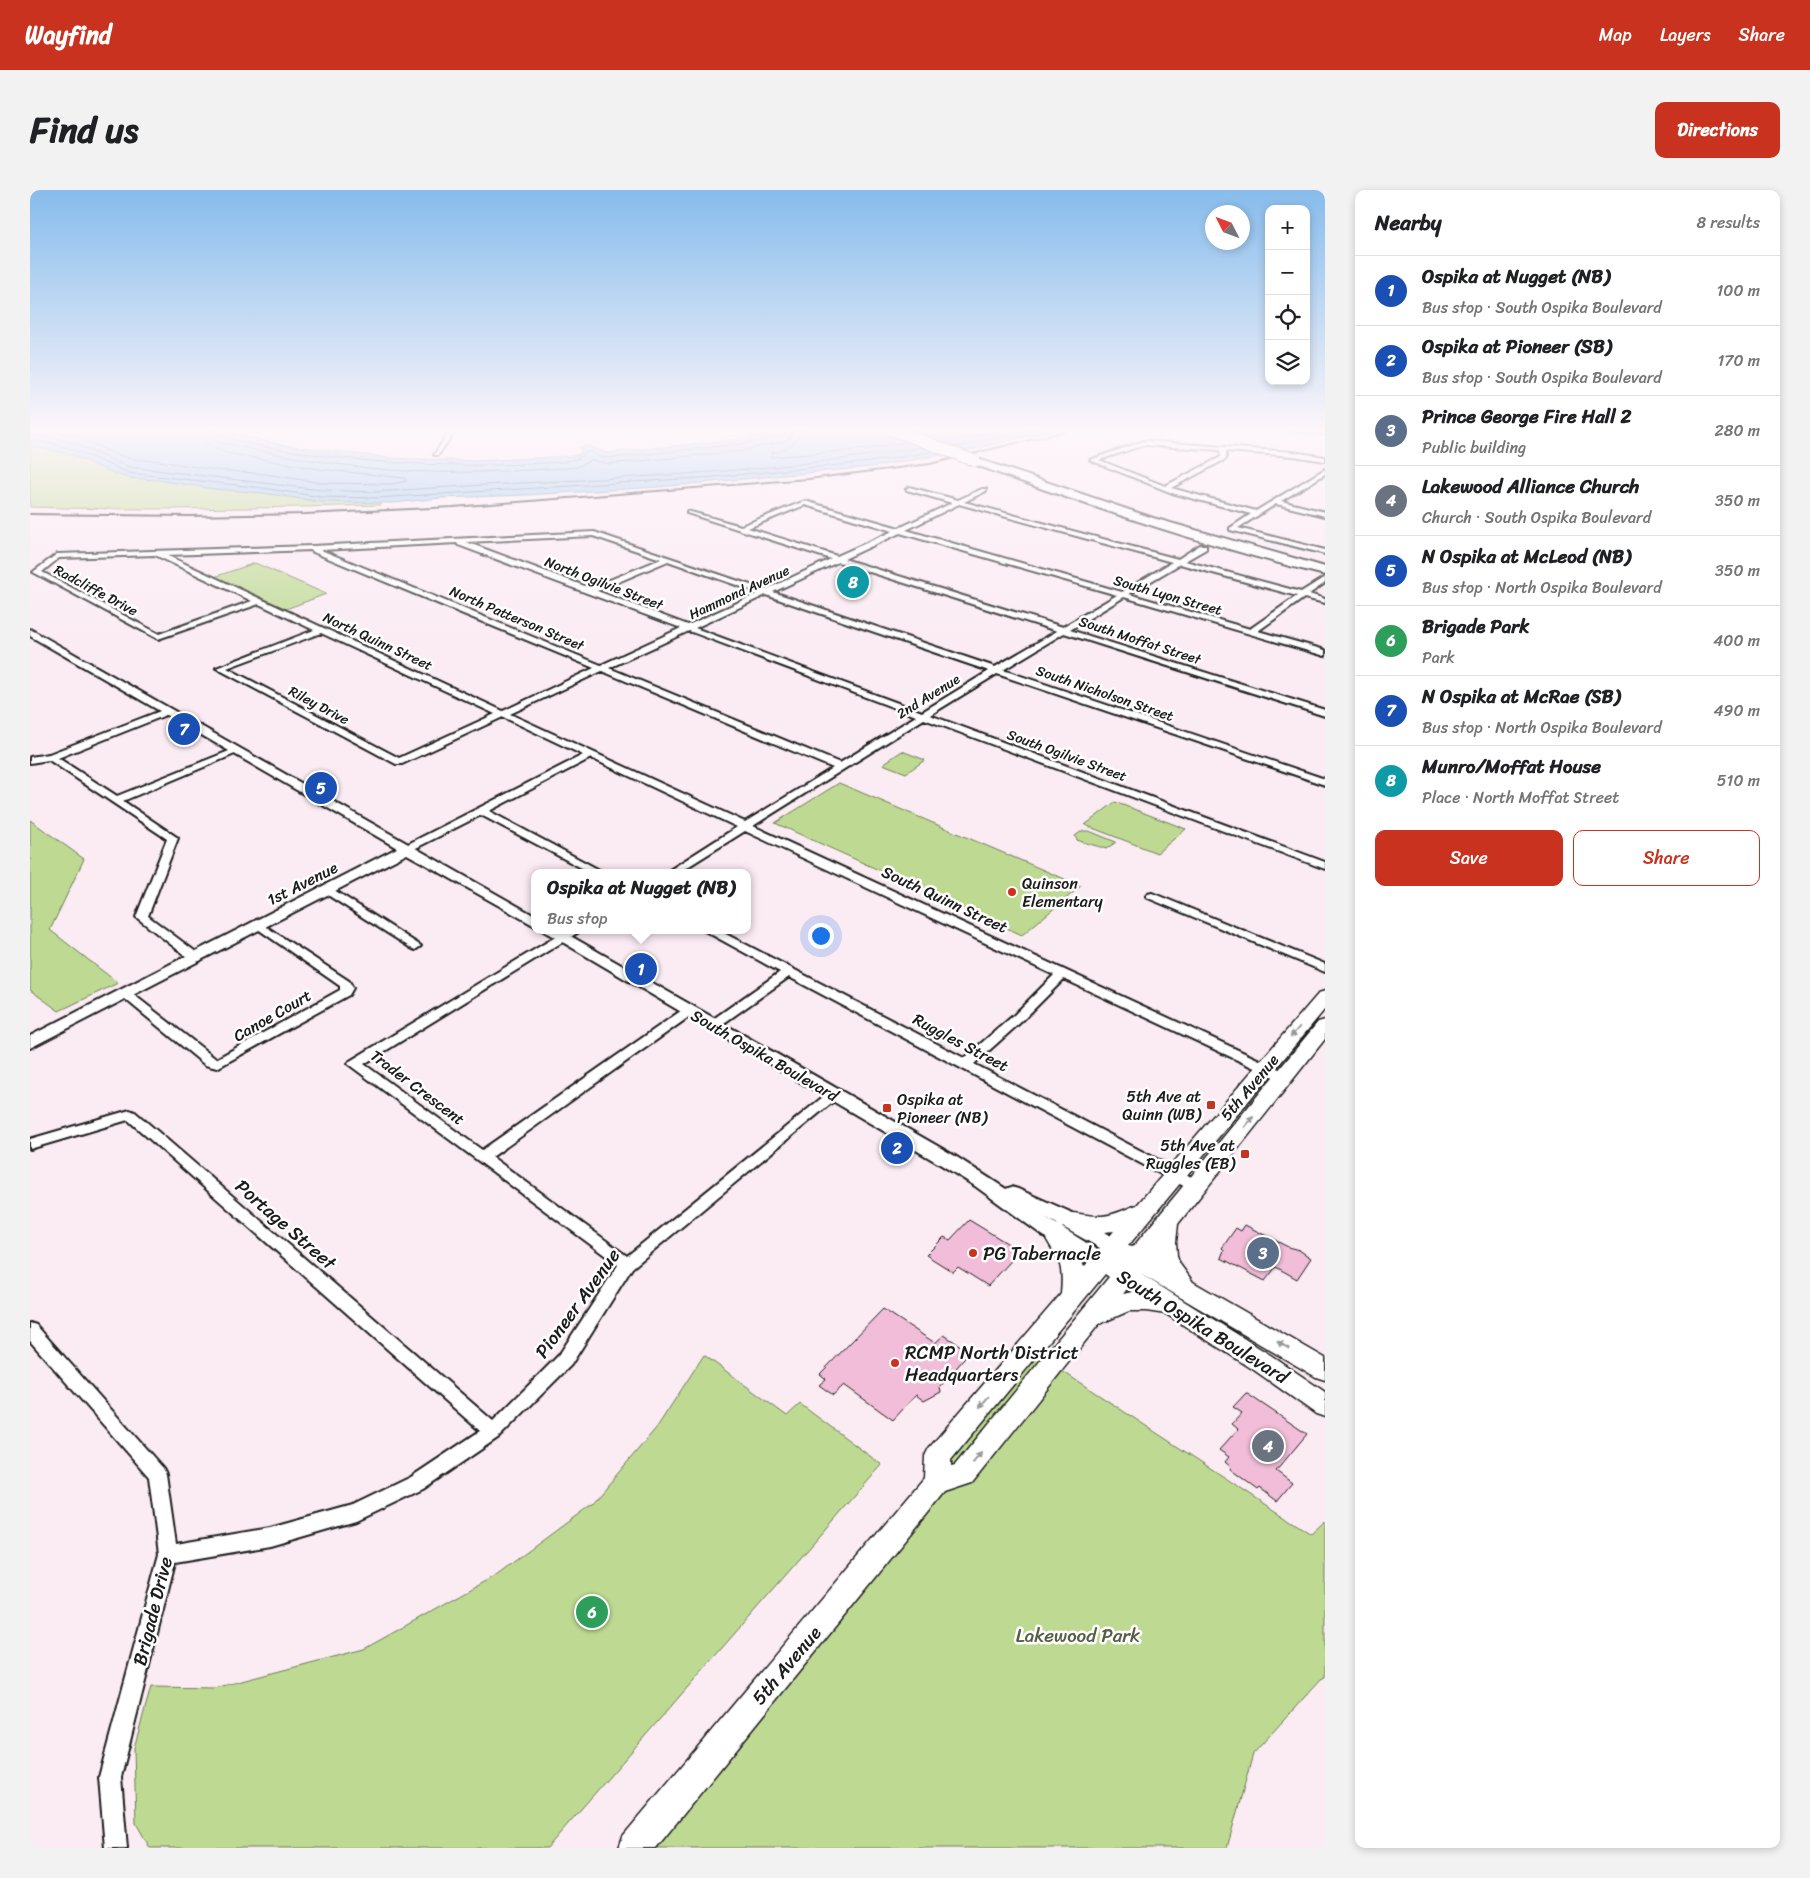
<!DOCTYPE html>
<html lang="en">
<head>
<meta charset="utf-8">
<style>
	body { margin:0; font-family:Sriracha,sans-serif; background:#f2f2f2; color:#202124 }
	.controls { position:absolute; right:15px; top:15px; display:grid; overflow:hidden; border-radius:10px; box-shadow:0 2px 8px #0003 }
	.controls button { width:45px; height:45px; display:grid; place-items:center; padding:0; border:0; border-bottom:1px solid #e0e0e0; background:#fff; color:#202124; font:25px sans-serif }
	.compass { position:absolute; left:1175px; top:15px; width:45px; height:45px; border-radius:50%; background:#fff; box-shadow:0 2px 8px #0003; rotate:312deg }
	.you { position:absolute; left:790px; top:745px; width:18px; height:18px; margin:-12px; border:4px solid #fff; border-radius:50%; background:#1a73e8; box-shadow:0 0 0 8px #1a73e833 }
	.badge { display:grid; place-items:center; width:32px; height:32px; border-radius:50%; background:#c8321e; color:#fff; font-size:16px; font-weight:700 }
	.pin { position:absolute; translate:-50% -50%; border:2px solid #fff; box-shadow:0 1px 5px #0006 }
	.popup { position:absolute; left:501px; top:679px; width:220px; height:65px; box-sizing:border-box; display:grid; place-content:center; border-radius:10px; background:#fff; filter:drop-shadow(0 1px 4px #0005); font-size:16px; white-space:nowrap; color:#757577 }
	.popup b { font-size:19px; color:#202124 }
	.popup::after { content:''; position:absolute; left:50%; top:100%; margin-left:-10px; border:10px solid transparent; border-top-color:#fff }
	.list { margin:0; padding:0; list-style:none }
	h2 { display:flex; justify-content:space-between; align-items:center; height:65px; margin:0; padding:0 20px; font-size:21px }
	h2 small { font-size:16px; font-weight:400; color:#757577 }
	.list li { display:grid; grid-template-columns:32px 1fr auto; gap:15px; align-items:center; box-sizing:border-box; height:70px; padding:0 20px; border-top:1px solid #e0e0e0 }
	.list b { display:block; font-size:19px; white-space:nowrap }
	.list p { margin:0; font-size:16px; white-space:nowrap; color:#757577 }
	.list em { font-size:16px; font-style:normal; color:#757577 }
	.actions { display:flex; gap:10px; padding:15px 20px }
	.actions a { flex:1; padding:11px 0; border:1px solid #c8321e; border-radius:10px; text-align:center; font-size:18px; color:#c8321e }
	.actions .main { background:#c8321e; color:#fff }
	.icon { flex:none; width:28px; height:28px; fill:none; stroke:currentColor; stroke-width:2; stroke-linecap:round; stroke-linejoin:round }
	.map { position:relative; flex:none; width:1295px; height:1658px; overflow:hidden; border-radius:10px }
	header { display:flex; align-items:center; gap:30px; box-sizing:border-box; height:70px; padding:0 25px; background:#c8321e; color:#fff }
	header strong { font-size:24px }
	nav { display:flex; gap:28px; margin-inline-start:auto; font-size:18px }
	.intro { display:flex; align-items:center; justify-content:space-between; box-sizing:border-box; height:120px; padding:0 30px }
	h1 { margin:0; font-size:35px }
	.button { padding:12px 22px; border-radius:10px; background:#c8321e; color:#fff; font-size:18px; font-weight:700 }
	main { display:flex; gap:30px; padding:0 30px }
	aside { flex:1; background:#fff; border-radius:10px; box-shadow:0 2px 8px #0003 }
	.map>svg:first-child { display:block }
	.green { fill:#beda92; stroke:#6d7b57 }
	.water { fill:#93c7f1; stroke:#63839c }
	.lines { fill:none; stroke-linecap:round; stroke-linejoin:round }
	.shore { stroke:#4c6071; stroke-width:1 }
	.building { fill:#f1bdd8; stroke:#1c1c1c }
	.minor-casing { stroke:#1c1c1c; stroke-width:4 }
	.tertiary-casing { stroke:#1c1c1c; stroke-width:4 }
	.secondary-casing { stroke:#1c1c1c; stroke-width:3 }
	.trunk-casing { stroke:#1c1c1c; stroke-width:4 }
	.minor { fill:#fff; fill-rule:evenodd }
	.tertiary { fill:#fff; fill-rule:evenodd }
	.secondary { fill:#fff; fill-rule:evenodd }
	.trunk { fill:#fff; fill-rule:evenodd }
	.rail { stroke:#1c1c1c; stroke-width:2 }
	.trunk-bridge-casing { stroke:#1c1c1c; stroke-width:13; stroke-linecap:butt }
	.trunk-bridge { stroke:#fff; stroke-width:11 }
	.oneway { fill:#999 }
	.poi-dot { fill:#c8321e; stroke:#fff; stroke-width:2 }
	.labels { text-anchor:middle; stroke-width:5; stroke-linejoin:round; paint-order:stroke }
	.far-street-label { font-size:14px; fill:#1c1c1c; stroke:#fff }
	.street-label { font-size:16px; fill:#1c1c1c; stroke:#fff }
	.poi-label { font-size:16px; fill:#1c1c1c; stroke:#fff; text-anchor:start }
	.near-street-label { font-size:19px; fill:#1c1c1c; stroke:#fff }
	.near-poi-label { font-size:19px; fill:#1c1c1c; stroke:#fff; text-anchor:start }
	.near-park-label { font-size:19px; fill:#555e45; stroke:#fff }
</style>
</head>
<body>
<header>
<strong>Wayfind</strong>
<nav><a>Map</a><a>Layers</a><a>Share</a></nav>
</header>
<div class="intro"><h1>Find us</h1><a class="button">Directions</a></div>
<main>
<div class="map">
<svg width="1295" height="1658" viewBox="0 0 1295 1658">
	<rect width="100%" height="100%" fill="#fbebf3"/>
	<filter id="ink" filterUnits="userSpaceOnUse"><feTurbulence type="fractalNoise" baseFrequency=".02" numOctaves="2"/><feDisplacementMap in="SourceGraphic" scale="10" xChannelSelector="R" yChannelSelector="G"/><feConvolveMatrix kernelMatrix="1 2 1 2 8 2 1 2 1" color-interpolation-filters="sRGB"/></filter>
	<g filter="url(#ink)">
		<g class="green">
			<path d="M 0,245 L 353,309 L 351,315 C 234,318 117,321 0,317 Z"/>
			<path d="M 225,373 L 296,404 L 256,419 L 184,387 Z"/>
			<path d="M 872,561 L 895,570 L 876,583 L 853,574 Z"/>
			<path d="M 809,593 L 1051,696 L 992,745 L 745,633 Z"/>
			<path d="M 1085,612 L 1156,639 L 1127,663 L 1055,635 Z"/>
			<path d="M 0,630 L 54,669 L 20,740 L 88,793 L 29,821 L 0,800 Z"/>
			<path d="M 1052,641 L 1059,641 L 1086,652 L 1076,659 C 1066,655 1057,654 1047,650 L 1045,646 Z"/>
			<path d="M 1006,1164 L 1281,1344 L 1295,1331 L 1295,1487 L 1291,1489 L 1223,1564 L 1197,1658 L 596,1658 Z"/>
			<path d="M 674,1165 L 757,1226 L 770,1214 L 852,1275 L 517,1658 L 120,1658 L 106,1633 L 104,1558 L 121,1497 L 185,1498 L 334,1459 L 466,1385 L 562,1314 L 627,1237 Z"/>
		</g>
		<path class="water" d="M 0,239 L 181,239 L 254,255 L 361,268 L 446,271 L 543,266 L 552,263 L 549,258 C 560,252 567,262 578,263 L 710,249 L 759,239 L 1026,239 L 944,259 L 841,277 L 628,297 L 497,305 L 411,308 L 363,313 L 291,312 L 233,303 L 184,299 L 127,290 L 98,288 L 83,283 L 40,264 L 0,256 Z"/>
		<g class="lines">
			<g class="shore">
				<path d="M 15,239 L 47,246 L 82,263 L 102,269 L 129,271 L 185,280 L 235,284 L 292,293 L 361,294 L 377,291 L 375,288 L 288,279 L 197,263 L 177,255 L 172,247 L 171,239"/>
				<path d="M 178,239 L 180,246 L 187,252 C 244,264 301,275 359,280 C 418,285 478,281 537,278 L 547,277 L 561,270 L 579,274 L 712,261 L 756,251 L 761,247 L 763,239"/>
				<path d="M 185,239 L 187,245 C 211,253 237,257 262,261 C 352,276 443,278 533,272 L 547,269 L 559,261 L 569,267 L 579,268 L 711,254 L 752,246 L 756,243 L 756,239"/>
				<path d="M 770,239 C 768,255 756,259 742,263 L 741,267 L 838,259 L 876,252"/>
				<path d="M 0,245 C 15,246 28,248 42,253 C 62,260 80,271 100,277 L 291,300 L 346,302 C 527,288 711,289 890,257"/>
				<path d="M 0,251 L 21,253 L 42,259 L 99,283 L 233,298 L 291,307 L 346,308 L 684,287 L 840,272 L 901,262"/>
				<path d="M 916,253 L 977,239"/>
				<path d="M 927,257 L 1005,239"/>
			</g>
		</g>
		<g class="building">
			<path d="M 939,1030 L 990,1061 L 958,1096 L 928,1077 L 923,1082 L 896,1065 L 914,1047 L 920,1050 Z"/>
			<path d="M 1215,1035 L 1258,1057 L 1269,1060 L 1281,1068 L 1267,1089 L 1246,1077 L 1235,1091 L 1191,1068 L 1194,1060 L 1192,1058 L 1206,1038 L 1211,1041 Z"/>
			<path d="M 853,1119 L 905,1153 L 914,1145 L 940,1162 L 910,1197 L 911,1202 L 894,1211 L 886,1205 L 863,1230 L 814,1195 L 803,1205 L 789,1195 L 796,1189 L 790,1184 Z"/>
			<path d="M 1216,1203 L 1277,1244 L 1246,1281 L 1262,1293 L 1247,1311 L 1230,1298 L 1228,1300 L 1200,1279 L 1201,1277 L 1195,1272 L 1199,1267 L 1189,1260 L 1208,1239 L 1202,1234 L 1212,1223 L 1203,1217 Z"/>
		</g>
		<g class="lines">
			<g class="minor-casing">
				<g id="minor">
					<path d="M 421,239 L 427,239 L 408,265 L 404,265 Z"/>
					<path d="M 1258,239 L 1295,240 L 1295,244 L 1261,241 Z"/>
					<path d="M 1114,251 L 1263,262 L 1295,267 L 1295,271 L 1263,266 L 1196,261 L 1196,269 L 1141,298 L 1226,321 L 1295,279 L 1295,284 L 1251,311 L 1295,322 L 1295,326 L 1246,314 L 1208,338 L 1295,360 L 1295,364 L 1200,340 L 1200,338 L 1221,324 L 1142,303 L 1060,270 ZM 1114,255 L 1190,260 L 1191,267 L 1135,296 L 1069,270 Z"/>
					<path d="M 879,297 L 928,310 L 952,299 L 956,299 L 956,301 L 934,312 L 1148,369 L 1170,355 L 1176,355 L 1176,359 L 1155,371 L 1271,402 L 1295,387 L 1295,393 L 1279,404 L 1295,409 L 1295,413 L 1274,408 L 1228,441 L 1295,460 L 1295,466 L 1094,407 L 1040,440 L 1295,520 L 1295,526 L 1034,443 L 973,480 L 1295,589 L 1295,595 L 967,484 L 900,525 L 1295,672 L 1295,679 L 894,529 L 723,636 L 1260,884 L 1262,887 L 1260,890 L 1250,890 L 1034,789 L 992,831 L 944,874 L 1171,992 L 1173,996 L 1171,1000 L 1166,1001 L 1161,1000 L 759,787 L 687,838 L 679,838 L 677,835 L 679,832 L 750,782 L 673,740 L 688,740 L 934,868 L 984,825 L 1024,785 L 715,641 L 648,683 L 635,683 L 707,637 L 561,568 L 459,621 L 575,683 L 561,683 L 451,625 L 382,660 L 374,660 L 373,658 L 374,656 L 553,565 L 473,527 L 372,574 L 366,574 L 186,478 L 284,440 L 229,414 L 128,449 L 3,382 L 27,364 L 282,356 L 564,342 L 735,400 L 801,369 L 657,323 L 657,321 L 711,336 L 775,311 L 869,338 L 922,313 L 877,300 L 876,299 ZM 929,314 L 1142,372 L 1092,402 L 876,340 ZM 775,315 L 863,341 L 807,366 L 718,338 ZM 870,343 L 1087,405 L 1033,437 L 814,369 ZM 563,346 L 631,369 L 560,398 L 436,352 ZM 427,353 L 428,355 L 651,438 L 571,475 L 291,360 ZM 282,360 L 283,362 L 564,478 L 473,521 L 136,365 ZM 125,365 L 222,411 L 129,444 L 12,382 L 29,368 ZM 638,371 L 729,403 L 658,435 L 567,401 ZM 808,372 L 1027,441 L 965,477 L 743,402 ZM 1150,374 L 1267,406 L 1220,439 L 1099,404 ZM 736,405 L 959,481 L 892,522 L 665,438 ZM 659,441 L 886,526 L 810,573 L 579,478 ZM 291,443 L 465,524 L 369,568 L 197,478 ZM 572,481 L 803,578 L 715,632 L 480,524 Z"/>
					<path d="M 138,518 L 143,521 L 141,523 L 28,568 L 87,606 L 204,559 L 207,558 L 212,561 L 93,611 L 148,648 L 118,726 L 170,765 L 172,768 L 170,771 L 162,771 L 106,727 L 137,649 L 19,570 L 0,573 L 0,567 L 19,564 Z"/>
					<path d="M 297,697 L 301,698 L 391,756 L 385,760 L 381,758 L 293,702 L 291,700 L 293,698 Z"/>
					<path d="M 1122,703 L 1295,774 L 1295,782 L 1118,708 L 1116,706 L 1118,704 Z"/>
					<path d="M 229,732 L 319,791 L 323,798 L 319,805 L 187,878 L 175,875 L 89,804 L 91,801 L 99,801 L 186,869 L 310,800 L 310,796 L 225,737 L 223,735 L 225,733 Z"/>
					<path d="M 537,740 L 552,740 L 334,874 L 452,960 L 655,818 L 663,818 L 665,821 L 663,824 L 462,967 L 597,1066 L 799,902 L 809,902 L 811,905 L 602,1078 L 541,1175 L 469,1247 L 393,1299 L 326,1331 L 240,1356 L 145,1372 L 91,1587 L 97,1658 L 75,1658 L 69,1587 L 129,1364 L 119,1287 L 0,1151 L 0,1133 L 6,1135 L 133,1278 L 136,1284 L 146,1354 L 240,1338 L 323,1315 L 381,1287 L 450,1241 L 98,930 L 0,959 L 0,949 L 100,920 L 105,922 L 463,1231 L 529,1165 L 588,1075 L 318,874 L 320,871 Z"/>
				</g>
			</g>
			<g class="tertiary-casing">
				<g id="tertiary">
					<path d="M 0,439 L 505,726 L 505,736 L 377,664 L 0,858 L 0,846 L 367,658 L 0,446 Z"/>
					<path d="M 512,740 L 530,740 L 925,966 L 976,999 L 981,997 L 988,999 L 1038,1021 L 1091,1052 L 1094,1057 L 1091,1062 L 1084,1065 L 1077,1062 L 1015,1027 L 1079,1067 L 1082,1072 L 1079,1077 L 1072,1080 L 1065,1077 L 1012,1045 L 945,996 L 913,976 Z"/>
				</g>
			</g>
			<g class="secondary-casing">
				<path id="secondary" d="M 1295,801 L 1295,819 L 1098,1056 L 1103,1057 L 1288,832 L 1295,830 L 1295,849 L 1148,1034 L 1146,1052 L 1147,1066 L 1149,1073 L 1163,1092 L 1295,1168 L 1295,1190 L 1286,1187 L 1109,1083 L 1242,1166 L 1295,1202 L 1295,1227 L 1286,1224 L 1224,1180 L 1136,1124 L 1116,1121 L 1099,1121 L 1069,1134 L 942,1293 L 915,1302 L 626,1658 L 589,1658 L 593,1646 L 894,1288 L 895,1266 L 899,1258 L 1031,1104 C 1034,1070 1028,1071 1013,1043 L 1016,1037 L 1024,1034 L 1028,1036 L 1025,1030 L 1028,1024 C 1042,1020 1057,1027 1072,1026 C 1085,1025 1095,1019 1107,1015 L 1289,803 ZM 1032,1037 L 1066,1043 L 1084,1041 L 1054,1077 L 1049,1064 ZM 1075,1084 L 1079,1087 L 925,1275 L 921,1276 L 921,1270 ZM 1097,1099 L 1102,1102 L 1093,1104 Z"/>
			</g>
			<g class="trunk-casing">
				<path id="trunk" d="M 945,268 L 1123,328 L 1295,377 L 1295,385 C 1175,355 1057,316 941,273 L 940,271 Z"/>
			</g>
			<use href="#minor" class="minor"/>
			<use href="#tertiary" class="tertiary"/>
			<use href="#secondary" class="secondary"/>
			<use href="#trunk" class="trunk"/>
			<path class="rail" d="M 0,324 L 158,326 L 275,324 L 423,317 L 778,289 L 900,274 L 1045,239"/>
			<g class="trunk-bridge-casing">
				<path id="trunk-bridge" d="M 861,239 L 945,271"/>
			</g>
			<use href="#trunk-bridge" class="trunk-bridge"/>
		</g>
		<defs><path id="oneway-solid" d="M-6-.8H1V-3.2L6.5 0L1 3.2V.8H-6Z" transform="scale(1.25)"/></defs>
		<g class="oneway">
			<use href="#oneway-solid" transform="translate(1265 842) rotate(131)"/>
			<use href="#oneway-solid" transform="translate(1219 932) rotate(-51)"/>
			<use href="#oneway-solid" transform="translate(1253 1155) rotate(-149)"/>
			<use href="#oneway-solid" transform="translate(954 1212) rotate(130)"/>
			<use href="#oneway-solid" transform="translate(947 1268) rotate(-51)"/>
		</g>
	</g>
	<linearGradient id="sky" x2="0" y2="1"><stop stop-color="#86bcec"/><stop offset="0.51" stop-color="#fdf6fa"/><stop offset="1" stop-color="#fdf6fa" stop-opacity="0"/></linearGradient>
	<rect width="1295" height="471" fill="url(#sky)"/>
	<g class="poi-dot">
		<circle cx="982" cy="702" r="5"/>
		<rect x="1176" y="910" width="10" height="10" rx="2.5"/>
		<rect x="852" y="913" width="10" height="10" rx="2.5"/>
		<rect x="1210" y="959" width="10" height="10" rx="2.5"/>
		<circle cx="943" cy="1063" r="5"/>
		<circle cx="865" cy="1173" r="5"/>
	</g>
	<g class="labels">
		<g class="far-street-label">
			<text transform="translate(574 393) rotate(21)" y="5">North Ogilvie Street</text>
			<text transform="translate(66 400) rotate(28)" y="5">Radcliffe Drive</text>
			<text transform="translate(709 402) rotate(-25)" y="5">Hammond Avenue</text>
			<text transform="translate(1138 405) rotate(16)" y="5">South Lyon Street</text>
			<text transform="translate(487 428) rotate(23)" y="5">North Patterson Street</text>
			<text transform="translate(1110 450) rotate(18)" y="5">South Moffat Street</text>
			<text transform="translate(348 451) rotate(25)" y="5">North Quinn Street</text>
			<text transform="translate(1075 503) rotate(19)" y="5">South Nicholson Street</text>
			<text transform="translate(898 506) rotate(-32)" y="5">2nd Avenue</text>
			<text transform="translate(289 515) rotate(28)" y="5">Riley Drive</text>
			<text transform="translate(1037 565) rotate(20)" y="5">South Ogilvie Street</text>
		</g>
		<g class="street-label">
			<text transform="translate(272 693) rotate(-27)" y="6">1st Avenue</text>
			<text transform="translate(915 709) rotate(25)" y="6">South Quinn Street</text>
			<text transform="translate(242 825) rotate(-30)" y="6">Canoe Court</text>
			<text transform="translate(931 852) rotate(28)" y="6">Ruggles Street</text>
			<text transform="translate(735 865) rotate(30)" y="6">South Ospika Boulevard</text>
			<text transform="translate(388 897) rotate(37)" y="6">Trader Crescent</text>
			<text transform="translate(1219 897) rotate(-50)" y="6">5th Avenue</text>
		</g>
		<g class="poi-label">
			<text x="992" y="699">Quinson<tspan x="992" dy="18">Elementary</tspan></text>
			<text x="1171" y="912" text-anchor="end">5th Ave at<tspan x="1171" dy="18">Quinn (WB)</tspan></text>
			<text x="867" y="915">Ospika at<tspan x="867" dy="18">Pioneer (NB)</tspan></text>
			<text x="1205" y="961" text-anchor="end">5th Ave at<tspan x="1205" dy="18">Ruggles (EB)</tspan></text>
		</g>
		<g class="near-street-label">
			<text transform="translate(256 1034) rotate(41)" y="7">Portage Street</text>
			<text transform="translate(547 1113) rotate(-54)" y="7">Pioneer Avenue</text>
			<text transform="translate(1173 1136) rotate(32)" y="7">South Ospika Boulevard</text>
			<text transform="translate(122 1421) rotate(-76)" y="7">Brigade Drive</text>
			<text transform="translate(756 1475) rotate(-50)" y="7">5th Avenue</text>
		</g>
		<g class="near-poi-label">
			<text x="953" y="1070">PG Tabernacle</text>
			<text x="875" y="1169">RCMP North District<tspan x="875" dy="22">Headquarters</tspan></text>
		</g>
		<g class="near-park-label">
			<text x="1048" y="1452">Lakewood Park</text>
		</g>
	</g>
</svg>
<div class="controls">
<button>+</button>
<button>−</button>
<button><svg class="icon" aria-label="locate" viewBox="0 0 24 24"><circle cx="12" cy="12" r="6"/><path d="M12 2v4M12 18v4M2 12h4M18 12h4"/></svg></button>
<button><svg class="icon" aria-label="layers" viewBox="0 0 24 24"><path d="M12 4l9 5-9 5-9-5zM3 14l9 5 9-5"/></svg></button>
</div>
<svg class="compass" viewBox="-18 -18 36 36"><path d="M0-13l5 13h-10z" fill="#e53935"/><path d="M0 13l5-13h-10z" fill="#757577"/></svg>
<div class="you"></div>
<div class="pin badge" style="left:611px;top:779px;background:#1a4fb4">1</div>
<div class="popup"><b>Ospika at Nugget (NB)</b>Bus stop</div>
<div class="pin badge" style="left:867px;top:958px;background:#1a4fb4">2</div>
<div class="pin badge" style="left:1233px;top:1063px;background:#5c6f8a">3</div>
<div class="pin badge" style="left:1238px;top:1256px;background:#6b7280">4</div>
<div class="pin badge" style="left:291px;top:598px;background:#1a4fb4">5</div>
<div class="pin badge" style="left:562px;top:1422px;background:#2e9e5b">6</div>
<div class="pin badge" style="left:154px;top:539px;background:#1a4fb4">7</div>
<div class="pin badge" style="left:823px;top:392px;background:#0f9aa8">8</div>
</div>
<aside>
<h2>Nearby<small>8 results</small></h2>
<ul class="list">
<li><span class="badge" style="background:#1a4fb4">1</span><div><b>Ospika at Nugget (NB)</b><p>Bus stop · South Ospika Boulevard</p></div><em>100 m</em></li>
<li><span class="badge" style="background:#1a4fb4">2</span><div><b>Ospika at Pioneer (SB)</b><p>Bus stop · South Ospika Boulevard</p></div><em>170 m</em></li>
<li><span class="badge" style="background:#5c6f8a">3</span><div><b>Prince George Fire Hall 2</b><p>Public building</p></div><em>280 m</em></li>
<li><span class="badge" style="background:#6b7280">4</span><div><b>Lakewood Alliance Church</b><p>Church · South Ospika Boulevard</p></div><em>350 m</em></li>
<li><span class="badge" style="background:#1a4fb4">5</span><div><b>N Ospika at McLeod (NB)</b><p>Bus stop · North Ospika Boulevard</p></div><em>350 m</em></li>
<li><span class="badge" style="background:#2e9e5b">6</span><div><b>Brigade Park</b><p>Park</p></div><em>400 m</em></li>
<li><span class="badge" style="background:#1a4fb4">7</span><div><b>N Ospika at McRae (SB)</b><p>Bus stop · North Ospika Boulevard</p></div><em>490 m</em></li>
<li><span class="badge" style="background:#0f9aa8">8</span><div><b>Munro/Moffat House</b><p>Place · North Moffat Street</p></div><em>510 m</em></li>
</ul>
<div class="actions"><a class="main">Save</a><a>Share</a></div>
</aside>
</main>
</body>
</html>
